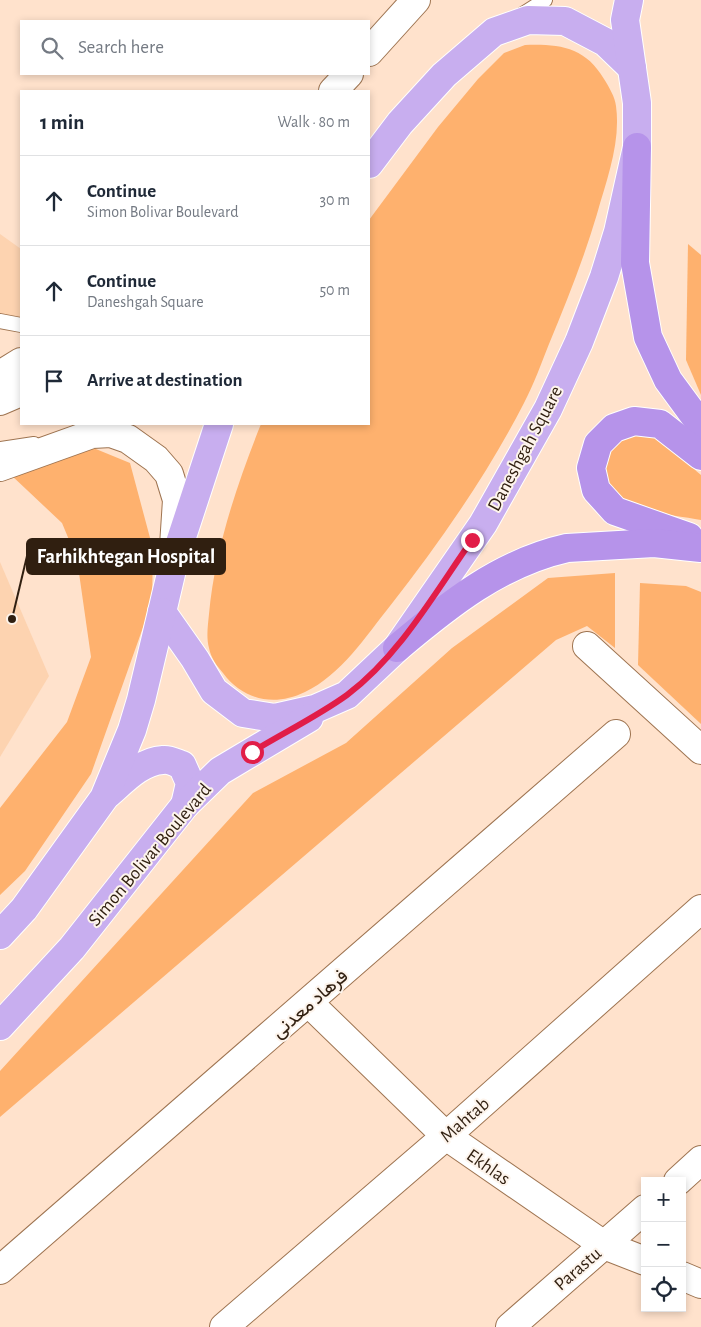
<!DOCTYPE html>
<html lang="en">
<head>
<meta charset="utf-8">
<style>
	body { margin:0; font-family:"Alegreya Sans",Vazirmatn,sans-serif; background:#f2f2f3; color:#1f2937 }
	.controls { position:absolute; right:15px; bottom:15px; display:grid; overflow:hidden; border-radius:0px; box-shadow:0 2px 8px #0003 }
	.controls button { width:45px; height:45px; display:grid; place-items:center; padding:0; border:0; border-bottom:1px solid #e0e1e3; background:#fff; color:#1f2937; font:25px sans-serif }
	.stop { position:absolute; width:15px; height:15px; margin:-11px; border:4px solid #e11d48; border-radius:50%; background:#fff }
	.stop.end { background:#e11d48; border-color:#fff; box-shadow:0 1px 5px #0008 }
	.list { margin:0; padding:0; list-style:none }
	h2 { display:flex; justify-content:space-between; align-items:center; height:65px; margin:0; padding:0 20px; font-size:21px }
	h2 small { font-size:16px; font-weight:400; color:#747a83 }
	.list li { display:grid; grid-template-columns:32px 1fr auto; gap:15px; align-items:center; box-sizing:border-box; height:90px; padding:0 20px; border-top:1px solid #e0e1e3 }
	.list b { display:block; font-size:19px; white-space:nowrap }
	.list p { margin:0; font-size:16px; white-space:nowrap; color:#747a83 }
	.list em { font-size:16px; font-style:normal; color:#747a83 }
	.icon { flex:none; width:28px; height:28px; fill:none; stroke:currentColor; stroke-width:2; stroke-linecap:round; stroke-linejoin:round }
	.map { position:relative; flex:none; width:701px; height:1327px; overflow:hidden }
	.search { position:absolute; background:#fff; box-shadow:0 2px 8px #0003; left:20px; top:20px; width:350px; height:55px; display:flex; align-items:center; gap:12px; box-sizing:border-box; padding:0 18px; border-radius:0px; color:#747a83; font-size:19px }
	.panel { position:absolute; background:#fff; box-shadow:0 2px 8px #0003; left:20px; top:90px; width:350px; height:335px; border-radius:0px }
	.map>svg:first-child { display:block }
	.built { fill:#fdd3b0 }
	.green { fill:#feb16e }
	.lines { fill:none; stroke-linecap:round; stroke-linejoin:round }
	.service-casing { stroke:#9e7451; stroke-width:16 }
	.minor-casing { stroke:#9e7451; stroke-width:30 }
	.secondary-casing { stroke:#9e7451; stroke-width:30 }
	.primary-casing { stroke:#fff; stroke-width:30 }
	.trunk-casing { stroke:#fff; stroke-width:30 }
	.service { stroke:#fff; stroke-width:14 }
	.minor { stroke:#fff; stroke-width:28 }
	.secondary { stroke:#fff; stroke-width:28 }
	.primary { stroke:#c8aeef; stroke-width:28 }
	.trunk { stroke:#b693ea; stroke-width:28 }
	.route { stroke:#e11d48; stroke-width:6 }
	.labels { text-anchor:middle; stroke-width:4; stroke-linejoin:round; paint-order:stroke }
	.street-label { font-size:19px; fill:#301f10; stroke:#fdf4ec }
	.leader { fill:none; stroke:#301f10; stroke-width:2 }
	.callout-dot { fill:#301f10; stroke:#fdf4ec; stroke-width:2 }
	.callout { fill:#301f10; stroke:#301f10; stroke-width:2 }
	.callout-label { font-size:20px; text-anchor:middle; font-weight:bold; fill:#fff }
</style>
</head>
<body>
<div class="map">
<svg width="701" height="1327" viewBox="0 0 701 1327">
	<rect width="100%" height="100%" fill="#ffe2cc"/>
	<g class="built">
		<path d="M 0,234 L 21,249 L 21,317 L 0,326 Z"/>
		<path d="M 0,562 L 49,676 L 0,757 Z"/>
	</g>
	<g class="green">
		<path d="M 525,45 C 560,44 585,47 604,79 C 609,87 615,97 616,106 C 621,142 607,179 597,214 C 584,258 567,301 549,344 C 541,364 534,384 524,403 C 487,475 440,542 390,606 C 366,636 341,675 305,692 C 274,707 243,700 223,673 C 217,666 211,658 209,648 C 206,637 208,625 209,614 C 215,549 237,484 261,424 L 369,424 L 369,220 L 438,127 L 478,79 L 504,53 Z"/>
		<path d="M 688,244 L 701,255 L 701,395 L 686,360 Z"/>
		<path d="M 640,433 C 668,440 680,457 701,475 L 701,520 C 669,514 598,510 606,464 C 610,441 620,439 640,433 Z"/>
		<path d="M 91,447 L 130,463 L 153,549 L 152,602 L 91,774 L 25,871 L 0,895 L 0,808 L 67,722 L 91,657 L 77,559 L 62,523 L 10,474 Z"/>
		<path d="M 615,573 L 615,648 L 587,626 L 556,640 L 0,1117 L 0,1071 L 253,793 L 346,743 L 452,648 L 548,578 Z"/>
		<path d="M 640,583 L 686,586 L 701,592 L 701,724 L 638,665 Z"/>
	</g>
	<g class="lines">
		<g class="service-casing">
			<g id="service">
				<path d="M 520,16 L 545,0"/>
				<path d="M 0,321 L 21,325"/>
				<path d="M 0,449 L 34,444"/>
			</g>
		</g>
		<g class="minor-casing">
			<g id="minor">
				<path d="M 587,646 L 701,750"/>
				<path d="M 309,1003 L 446,1136 L 604,1245 L 645,1261"/>
				<path d="M 678,1181 L 701,1160"/>
				<path d="M 0,1270 L 616,734"/>
				<path d="M 682,1276 L 701,1284"/>
				<path d="M 224,1327 L 446,1136 L 701,909"/>
				<path d="M 510,1327 L 645,1209"/>
			</g>
		</g>
		<g class="secondary-casing">
			<g id="secondary">
				<path d="M 369,52 L 416,0"/>
				<path d="M 333,91 L 349,74"/>
				<path d="M 0,375 L 21,362"/>
				<path d="M 0,401 L 21,392"/>
				<path d="M 0,467 L 92,434 L 111,433 L 128,439 L 156,459 L 169,474 L 177,500 L 174,546"/>
			</g>
		</g>
		<g class="primary-casing">
			<g id="primary">
				<path d="M 369,164 L 400,123 L 444,75 L 494,32 L 528,20 L 565,21 L 605,42 L 632,68"/>
				<path d="M 219,424 L 174,561 L 162,612 L 195,659 L 214,691 L 243,713 L 275,718 L 315,709 L 347,695 L 397,648 L 483,524 L 548,409 L 579,342 L 604,277 L 618,232 L 637,147 L 637,103 L 625,20 L 629,0"/>
				<path d="M 108,794 C 123,781 141,761 163,760 C 169,759 176,763 182,765 L 190,783 L 185,805"/>
				<path d="M 0,935 L 24,909 L 104,798 L 132,730 L 141,700 L 162,612"/>
				<path d="M 0,1026 L 72,948 L 185,805 L 220,771 L 309,718"/>
			</g>
		</g>
		<g class="trunk-casing">
			<g id="trunk">
				<path d="M 637,147 L 635,263 L 648,337 L 668,380 L 701,425"/>
				<path d="M 689,537 L 615,511 L 596,490 L 591,468 L 598,444 L 614,428 L 634,421 L 660,424 L 701,456"/>
				<path d="M 397,648 C 448,605 500,563 567,548 L 654,543 L 701,548"/>
			</g>
		</g>
		<use href="#service" class="service"/>
		<use href="#minor" class="minor"/>
		<use href="#secondary" class="secondary"/>
		<use href="#primary" class="primary"/>
		<use href="#trunk" class="trunk"/>
	</g>
	<g class="lines">
		<path class="route" d="M 252,752 C 283,733 318,716 347,695 C 400,655 434,594 472,540"/>
	</g>
	<g class="labels">
		<g class="street-label">
			<text transform="translate(524 448) rotate(-62)" y="7">Daneshgah Square</text>
			<text transform="translate(149 854) rotate(-50)" y="7">Simon Bolivar Boulevard</text>
			<text transform="translate(309 1003) rotate(-41)" y="7">فرهاد معدنی</text>
			<text transform="translate(464 1119) rotate(-41)" y="7">Mahtab</text>
			<text transform="translate(489 1166) rotate(35)" y="7">Ekhlas</text>
			<text transform="translate(577 1268) rotate(-41)" y="7">Parastu</text>
		</g>
	</g>
	<path class="leader" d="M12 619L27 556"/>
	<circle class="callout-dot" cx="12" cy="619" r="5"/>
	<rect class="callout" x="27" y="539" width="198" height="35" rx="5"/>
	<g class="callout-label">
		<text x="126" y="563">Farhikhtegan Hospital</text>
	</g>
</svg>
<div class="controls">
<button>+</button>
<button>−</button>
<button><svg class="icon" aria-label="locate" viewBox="0 0 24 24"><circle cx="12" cy="12" r="6"/><path d="M12 2v4M12 18v4M2 12h4M18 12h4"/></svg></button>
</div>
<div class="stop" style="left:252px;top:752px"></div>
<div class="stop end" style="left:472px;top:540px"></div>
<div class="search"><svg class="icon" aria-label="search" viewBox="0 0 24 24"><circle cx="10" cy="10" r="6"/><path d="M15 15l6 6"/></svg>Search here</div>
<section class="panel">
<h2>1 min<small>Walk · 80 m</small></h2>
<ul class="list">
<li><svg class="icon" aria-label="ahead" viewBox="0 0 24 24"><path d="M12 20V5M6 11l6-6 6 6"/></svg><div><b>Continue</b><p>Simon Bolivar Boulevard</p></div><em>30 m</em></li>
<li><svg class="icon" aria-label="ahead" viewBox="0 0 24 24"><path d="M12 20V5M6 11l6-6 6 6"/></svg><div><b>Continue</b><p>Daneshgah Square</p></div><em>50 m</em></li>
<li><svg class="icon" aria-label="arrive" viewBox="0 0 24 24"><path d="M6 21V4h12l-3 4 3 4H6"/></svg><div><b>Arrive at destination</b></div></li>
</ul>
</section>
</div>
</body>
</html>
